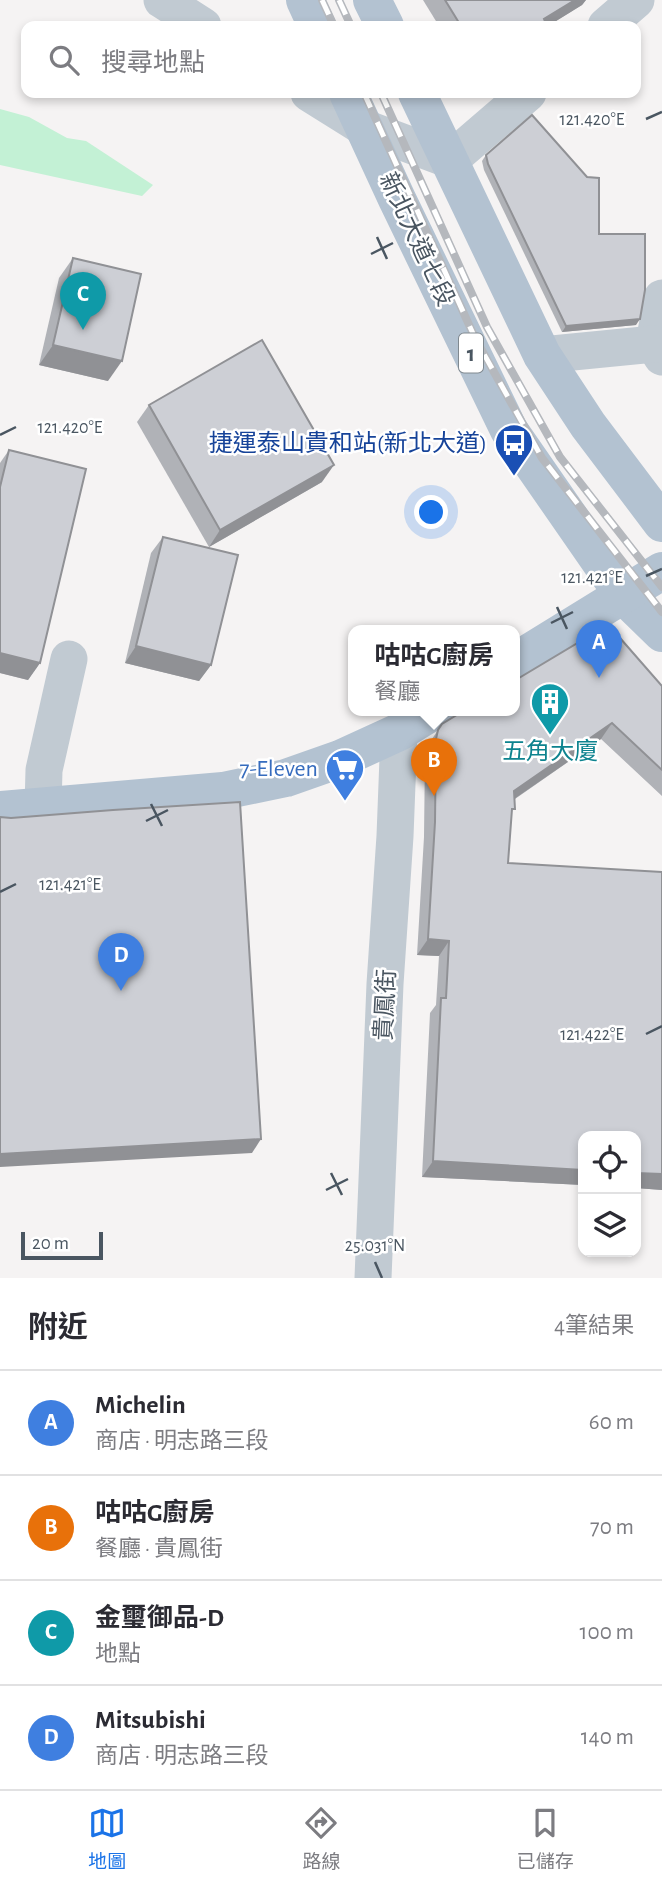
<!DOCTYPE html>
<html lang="zh-TW">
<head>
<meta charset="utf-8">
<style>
	body { margin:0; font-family:"Alegreya Sans","Noto Sans TC",sans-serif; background:#f7f7f7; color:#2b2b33 }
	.controls { position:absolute; right:21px; bottom:21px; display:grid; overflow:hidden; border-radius:14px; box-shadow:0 4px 10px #0003 }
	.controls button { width:63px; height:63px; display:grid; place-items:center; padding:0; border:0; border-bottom:2px solid #e1e1e2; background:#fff; color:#2b2b33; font:35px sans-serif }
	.scale { position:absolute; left:21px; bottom:18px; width:82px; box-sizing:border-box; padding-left:7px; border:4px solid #4a5661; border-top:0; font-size:19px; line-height:24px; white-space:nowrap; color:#4a5661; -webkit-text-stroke:5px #fff; paint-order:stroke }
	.you { position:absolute; left:432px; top:513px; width:24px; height:24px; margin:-18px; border:5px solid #fff; border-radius:50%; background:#1a73e8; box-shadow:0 0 0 10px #1a73e833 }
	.badge { display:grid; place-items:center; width:46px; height:46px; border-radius:50%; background:#1a73e8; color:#fff; font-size:23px; font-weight:700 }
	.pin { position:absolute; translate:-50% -58px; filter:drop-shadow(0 2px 4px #0008) }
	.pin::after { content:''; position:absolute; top:37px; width:24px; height:21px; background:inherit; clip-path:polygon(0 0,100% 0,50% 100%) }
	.popup { position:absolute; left:348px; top:625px; width:172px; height:91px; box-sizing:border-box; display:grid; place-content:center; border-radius:14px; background:#fff; filter:drop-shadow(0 2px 5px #0005); font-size:23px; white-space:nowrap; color:#7c7c81 }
	.popup b { font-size:26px; color:#2b2b33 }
	.popup::after { content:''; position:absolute; left:50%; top:100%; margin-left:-14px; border:14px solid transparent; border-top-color:#fff }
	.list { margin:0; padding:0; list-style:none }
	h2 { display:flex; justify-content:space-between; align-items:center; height:91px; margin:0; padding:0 28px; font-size:30px }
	h2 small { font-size:23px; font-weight:400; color:#7c7c81 }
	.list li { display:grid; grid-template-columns:46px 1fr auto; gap:21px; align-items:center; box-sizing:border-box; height:105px; padding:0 28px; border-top:2px solid #e1e1e2 }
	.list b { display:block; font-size:26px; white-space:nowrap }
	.list p { margin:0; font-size:23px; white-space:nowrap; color:#7c7c81 }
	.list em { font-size:23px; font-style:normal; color:#7c7c81 }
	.icon { flex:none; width:38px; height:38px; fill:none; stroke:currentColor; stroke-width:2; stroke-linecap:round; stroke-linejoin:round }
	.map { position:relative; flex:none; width:662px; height:1278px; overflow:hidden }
	.search { position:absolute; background:#fff; box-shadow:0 4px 10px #0003; left:21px; right:21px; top:21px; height:77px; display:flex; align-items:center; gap:18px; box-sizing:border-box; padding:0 24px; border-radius:14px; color:#7c7c81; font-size:26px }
	.sheet { height:511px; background:#fff }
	nav { display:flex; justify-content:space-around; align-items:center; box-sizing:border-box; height:98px; border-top:2px solid #e1e1e2; background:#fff; font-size:19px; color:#7c7c81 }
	nav a { display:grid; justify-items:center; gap:4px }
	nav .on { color:#1a73e8 }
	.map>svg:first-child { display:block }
	.green { fill:#c3f1d5 }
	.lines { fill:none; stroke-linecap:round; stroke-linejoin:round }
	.minor { stroke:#c1cad2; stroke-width:37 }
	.major { stroke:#b3c2d1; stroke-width:38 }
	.rail-casing { stroke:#b5b8bd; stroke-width:8 }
	.rail { stroke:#fff; stroke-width:5; stroke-dasharray:16; stroke-linecap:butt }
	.wall { fill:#b0b2b7 }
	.shaded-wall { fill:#909195 }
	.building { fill:#cdcfd5; stroke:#909195; stroke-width:2 }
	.ticks { fill:none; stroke:#4a5661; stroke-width:2.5 }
	.labels { text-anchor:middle; stroke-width:5; stroke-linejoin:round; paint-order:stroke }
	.shield { fill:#fff; stroke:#808990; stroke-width:2 }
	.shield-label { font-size:23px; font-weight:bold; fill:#4a5661 }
	.street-label { font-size:24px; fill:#4a5661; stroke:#fff }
	.transit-label { font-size:24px; fill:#164399; stroke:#fff; text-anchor:end }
	.culture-label { font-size:24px; fill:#0d838f; stroke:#fff }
	.shop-label { font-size:24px; fill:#366cbe; stroke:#fff; text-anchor:end }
	.ticks-label { font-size:18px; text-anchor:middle; fill:#4a5661; stroke:#fff; stroke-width:5; stroke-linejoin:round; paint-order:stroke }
</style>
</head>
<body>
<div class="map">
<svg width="662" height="1278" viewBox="0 0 662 1278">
	<rect width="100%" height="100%" fill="#f5f3f3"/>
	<path class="green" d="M 0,109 L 29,117 L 67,138 L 86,141 L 153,185 L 142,196 L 0,165 Z"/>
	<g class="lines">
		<g class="minor">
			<path d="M 162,0 L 203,26"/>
			<path d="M 606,26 L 636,0"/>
			<path d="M 309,93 L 365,128 L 450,160 L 528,93"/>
			<path d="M 662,298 L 654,344 L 662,357"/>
			<path d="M 542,355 L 654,344"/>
			<path d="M 43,807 L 44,770 L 69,659"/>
			<path d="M 373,1278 L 385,984 L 395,836 L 399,732"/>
		</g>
		<g class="major">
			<path d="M 305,0 L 317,26"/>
			<path d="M 372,0 L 385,26"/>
			<path d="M 348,93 L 397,199 L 509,430 L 624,596 L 662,633"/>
			<path d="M 417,93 L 542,355 L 588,425 L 662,523"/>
			<path d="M 514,662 L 662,571"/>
			<path d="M 0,810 L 223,791 L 286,778 L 340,759 L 399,732 L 435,710"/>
		</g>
		<g class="rail-casing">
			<g id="rail">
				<path d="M 322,0 L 334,26"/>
				<path d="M 339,0 L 351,26"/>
				<path d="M 364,93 L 475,338 L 542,458 L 662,612"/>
				<path d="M 381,93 L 487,327 L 560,457 L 662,587"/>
			</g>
		</g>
		<use href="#rail" class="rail"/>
	</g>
	<g class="wall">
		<path d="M 423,0 L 586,0 L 582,5 L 548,26 L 439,26 Z"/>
		<path d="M 486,155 L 599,234 L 636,325 L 562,332 L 484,170 L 482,161 Z"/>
		<path d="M 73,258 L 108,381 L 39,365 L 59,278 Z"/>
		<path d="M 149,405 L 322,482 L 209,547 L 137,422 Z"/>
		<path d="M 9,450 L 40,663 L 28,680 L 0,673 L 0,463 Z"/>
		<path d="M 163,537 L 211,665 L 199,681 L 125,663 L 151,553 Z"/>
		<path d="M 657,681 L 662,686 L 662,796 L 601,739 L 515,799 L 511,814 L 508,863 L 662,1190 L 636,1188 L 636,1136 L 583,1136 L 583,1185 L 422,1177 L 430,1013 L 436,1005 L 439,956 L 417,955 L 424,837 L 425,755 L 428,745 L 438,730 Z"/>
	</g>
	<g class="shaded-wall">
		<path d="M 575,0 L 586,0 L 582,5 L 548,26 L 539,26 L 544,19 Z"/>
		<path d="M 640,319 L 636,325 L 562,332 L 566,326 Z"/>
		<path d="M 53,345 L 122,361 L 108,381 L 39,365 Z"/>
		<path d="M 334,465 L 322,482 L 209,547 L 220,530 Z"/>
		<path d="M 136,646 L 211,665 L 199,681 L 125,663 Z"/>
		<path d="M 0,653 L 40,663 L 28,680 L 0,673 Z"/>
		<path d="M 612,723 L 601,739 L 504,806 L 514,791 Z"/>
		<path d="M 428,939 L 449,941 L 439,956 L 417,955 Z"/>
		<path d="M 261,1139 L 252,1153 L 0,1167 L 0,1154 Z"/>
		<path d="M 433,1161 L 583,1170 L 583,1185 L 422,1177 Z"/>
		<path d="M 636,1173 L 662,1174 L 662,1190 L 636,1188 Z"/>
	</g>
	<g class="building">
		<path d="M 445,0 L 575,0 L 544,19 L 547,26 L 461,26 Z"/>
		<path d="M 532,115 L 587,177 L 599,178 L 599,234 L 645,234 L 645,290 L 640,319 L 566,326 L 488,164 L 486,155 Z"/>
		<path d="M 73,258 L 141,274 L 122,361 L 53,345 Z"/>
		<path d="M 262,340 L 334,465 L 220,530 L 149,405 Z"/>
		<path d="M 9,450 L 86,469 L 40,663 L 0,653 L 0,487 Z"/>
		<path d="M 163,537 L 238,555 L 211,665 L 136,646 Z"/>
		<path d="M 600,633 L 620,638 L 662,686 L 662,770 L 612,723 L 514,791 L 515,809 L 512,809 L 508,863 L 662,872 L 662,1174 L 636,1173 L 636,1136 L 583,1136 L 583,1170 L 433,1161 L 441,998 L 446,998 L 449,941 L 428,939 L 435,822 L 436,739 L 438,730 L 442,724 L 465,710 L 514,710 L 514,681 L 591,635 Z"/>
		<path d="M 240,802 L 261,1139 L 0,1154 L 0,817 L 11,818 L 113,810 Z"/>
	</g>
	<path class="ticks" d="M 646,119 L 662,112M 377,237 L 387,259M 371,254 L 393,243M 0,435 L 16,427M 646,576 L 662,569M 557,607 L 567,629M 551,623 L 573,612M 151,804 L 162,826M 146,821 L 168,810M 0,892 L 16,884M 646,1034 L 662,1026M 331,1173 L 342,1195M 326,1190 L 348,1179M 375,1262 L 382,1278"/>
	<defs>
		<g id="bus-pin" transform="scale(2.0125)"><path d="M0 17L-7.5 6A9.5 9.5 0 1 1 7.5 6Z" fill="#1a4fb4" stroke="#fff"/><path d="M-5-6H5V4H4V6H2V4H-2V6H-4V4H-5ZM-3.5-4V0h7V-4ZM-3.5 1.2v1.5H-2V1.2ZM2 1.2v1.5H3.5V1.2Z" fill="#fff"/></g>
		<g id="building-pin" transform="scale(2.0125)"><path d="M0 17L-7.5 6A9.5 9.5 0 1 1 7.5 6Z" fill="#0f9aa8" stroke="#fff"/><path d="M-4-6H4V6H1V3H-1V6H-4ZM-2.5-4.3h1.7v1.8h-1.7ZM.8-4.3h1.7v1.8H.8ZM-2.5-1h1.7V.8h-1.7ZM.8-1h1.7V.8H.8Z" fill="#fff"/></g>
		<g id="supermarket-pin" transform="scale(2.0125)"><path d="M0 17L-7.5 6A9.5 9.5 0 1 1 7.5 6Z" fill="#3f7fe0" stroke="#fff"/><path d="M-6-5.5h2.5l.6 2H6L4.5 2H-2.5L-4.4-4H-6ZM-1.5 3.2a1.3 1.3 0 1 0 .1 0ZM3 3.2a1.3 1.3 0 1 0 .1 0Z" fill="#fff"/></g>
	</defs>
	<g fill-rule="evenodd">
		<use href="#bus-pin" x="514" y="443"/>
		<use href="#building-pin" x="550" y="702"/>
		<use href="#supermarket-pin" x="345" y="768"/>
	</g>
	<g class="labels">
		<rect class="shield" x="459" y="333.5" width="24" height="39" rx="5"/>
		<g class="shield-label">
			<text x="471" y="361">1</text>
		</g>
		<g class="street-label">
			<text transform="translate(417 239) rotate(65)" y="8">新北大道七段</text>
			<text transform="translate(385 1005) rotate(-87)" y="8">貴鳳街</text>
		</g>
		<g class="transit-label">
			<text x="487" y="451">捷運泰山貴和站(新北大道)</text>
		</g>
		<g class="culture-label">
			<text x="550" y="759">五角大廈</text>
		</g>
		<g class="shop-label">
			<text x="318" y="776">7-Eleven</text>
		</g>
	</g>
	<g class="ticks-label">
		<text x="592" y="125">121.420°E</text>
		<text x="70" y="433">121.420°E</text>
		<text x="592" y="583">121.421°E</text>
		<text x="70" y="890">121.421°E</text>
		<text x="592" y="1040">121.422°E</text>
		<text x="375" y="1251">25.031°N</text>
	</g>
</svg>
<div class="controls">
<button><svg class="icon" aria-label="locate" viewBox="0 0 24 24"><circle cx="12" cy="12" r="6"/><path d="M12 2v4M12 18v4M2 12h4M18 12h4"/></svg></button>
<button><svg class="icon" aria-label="layers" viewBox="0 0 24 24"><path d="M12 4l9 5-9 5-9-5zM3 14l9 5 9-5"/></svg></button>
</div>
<div class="scale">20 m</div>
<div class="you"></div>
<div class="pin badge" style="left:599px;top:678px;background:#3f7fe0">A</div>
<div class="pin badge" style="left:434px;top:796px;background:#e8710a">B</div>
<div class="popup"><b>咕咕G廚房</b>餐廳</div>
<div class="pin badge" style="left:83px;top:330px;background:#0f9aa8">C</div>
<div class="pin badge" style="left:121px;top:991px;background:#3f7fe0">D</div>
<div class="search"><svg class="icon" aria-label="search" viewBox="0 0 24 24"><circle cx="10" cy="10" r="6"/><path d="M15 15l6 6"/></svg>搜尋地點</div>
</div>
<section class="sheet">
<h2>附近<small>4筆結果</small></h2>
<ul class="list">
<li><span class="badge" style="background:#3f7fe0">A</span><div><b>Michelin</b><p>商店 · 明志路三段</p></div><em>60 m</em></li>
<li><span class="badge" style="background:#e8710a">B</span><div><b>咕咕G廚房</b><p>餐廳 · 貴鳳街</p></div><em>70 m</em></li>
<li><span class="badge" style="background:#0f9aa8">C</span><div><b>金璽御品-D</b><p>地點</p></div><em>100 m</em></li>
<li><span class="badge" style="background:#3f7fe0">D</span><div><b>Mitsubishi</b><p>商店 · 明志路三段</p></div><em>140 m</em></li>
</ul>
</section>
<nav>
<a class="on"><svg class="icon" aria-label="map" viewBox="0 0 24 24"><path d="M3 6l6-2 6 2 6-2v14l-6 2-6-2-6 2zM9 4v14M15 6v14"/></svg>地圖</a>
<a><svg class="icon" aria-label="directions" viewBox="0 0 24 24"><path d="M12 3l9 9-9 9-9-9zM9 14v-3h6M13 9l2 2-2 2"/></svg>路線</a>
<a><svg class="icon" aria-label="saved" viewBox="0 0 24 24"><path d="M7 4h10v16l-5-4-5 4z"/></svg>已儲存</a>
</nav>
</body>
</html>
